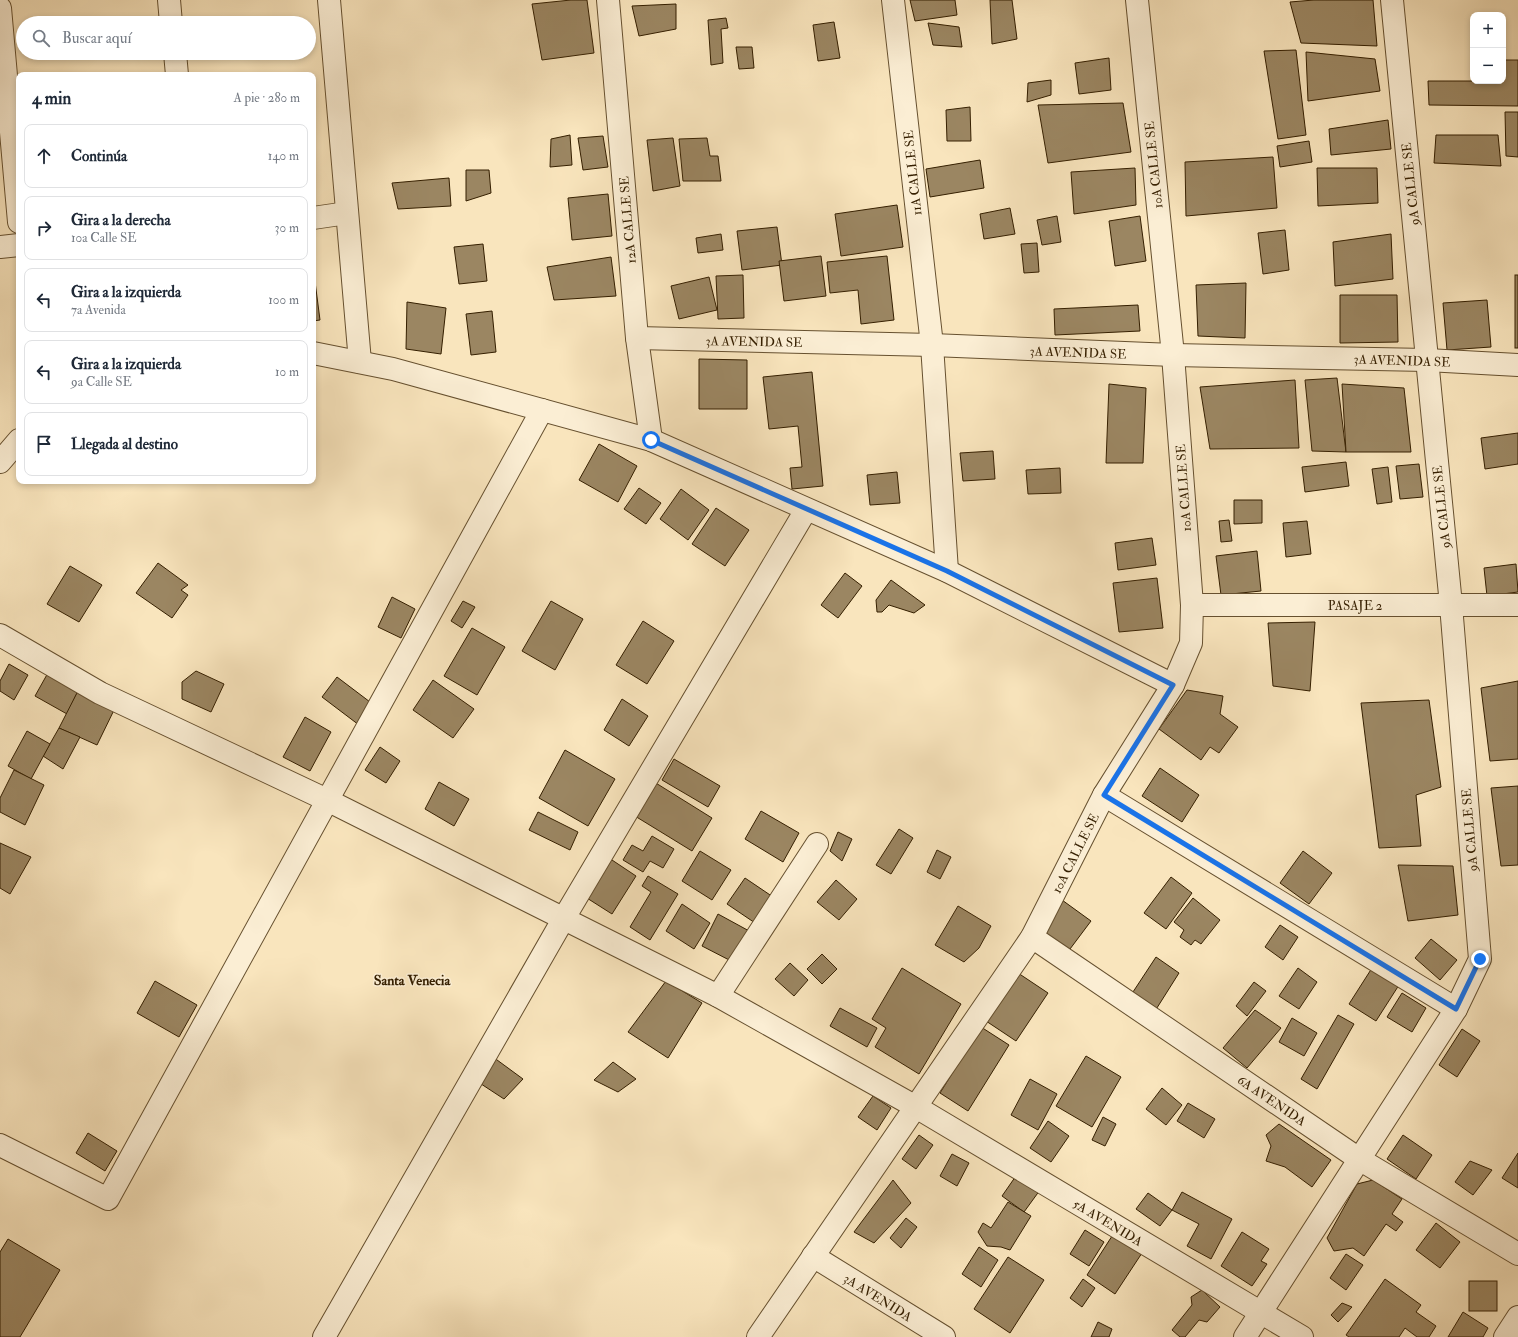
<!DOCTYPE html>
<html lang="es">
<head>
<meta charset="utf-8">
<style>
	body { margin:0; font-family:"IM FELL Double Pica",serif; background:#f6f6f7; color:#1f2937 }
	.controls { position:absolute; right:12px; top:12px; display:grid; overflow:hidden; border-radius:8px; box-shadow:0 2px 6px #0003 }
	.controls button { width:36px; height:36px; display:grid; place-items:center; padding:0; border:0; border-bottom:1px solid #e0e1e3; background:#fff; color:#1f2937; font:20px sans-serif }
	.stop { position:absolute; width:12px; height:12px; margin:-9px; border:3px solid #1a73e8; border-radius:50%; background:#fff }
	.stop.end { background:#1a73e8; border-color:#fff; box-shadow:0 1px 4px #0008 }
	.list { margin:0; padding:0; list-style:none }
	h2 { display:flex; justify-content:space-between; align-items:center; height:52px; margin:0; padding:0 16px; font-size:17px }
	h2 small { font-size:13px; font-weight:400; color:#747a83 }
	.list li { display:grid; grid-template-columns:26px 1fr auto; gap:12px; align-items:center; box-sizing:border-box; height:64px; margin:0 8px 8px; padding:0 8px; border:1px solid #e0e1e3; border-radius:8px }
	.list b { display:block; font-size:15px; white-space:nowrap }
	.list p { margin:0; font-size:13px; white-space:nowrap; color:#747a83 }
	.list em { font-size:13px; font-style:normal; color:#747a83 }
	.icon { flex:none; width:22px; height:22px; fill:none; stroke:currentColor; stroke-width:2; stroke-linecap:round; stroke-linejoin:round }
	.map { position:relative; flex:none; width:1518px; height:1337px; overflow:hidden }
	.search { position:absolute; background:#fff; box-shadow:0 2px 6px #0003; left:16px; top:16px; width:300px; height:44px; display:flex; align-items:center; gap:10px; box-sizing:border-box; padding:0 14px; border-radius:22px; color:#747a83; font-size:15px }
	.panel { position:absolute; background:#fff; box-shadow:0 2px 6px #0003; left:16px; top:72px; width:300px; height:412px; border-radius:8px }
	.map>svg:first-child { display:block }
	.building { fill:#9b8662; stroke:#351f00 }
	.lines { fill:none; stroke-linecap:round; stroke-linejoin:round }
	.minor-casing { stroke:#66502f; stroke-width:24 }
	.minor { stroke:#fbeed4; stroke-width:22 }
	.route { stroke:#1a73e8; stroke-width:5 }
	.labels { text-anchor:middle; stroke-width:3; stroke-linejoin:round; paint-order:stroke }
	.street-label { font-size:13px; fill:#351f00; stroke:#fbeed4 }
	.neighbourhood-label { font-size:14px; font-weight:bold; fill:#351f00; stroke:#fbeed4 }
</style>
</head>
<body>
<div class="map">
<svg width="1518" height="1337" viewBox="0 0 1518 1337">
	<rect width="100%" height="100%" fill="#f9e5bd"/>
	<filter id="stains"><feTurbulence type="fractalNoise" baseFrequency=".005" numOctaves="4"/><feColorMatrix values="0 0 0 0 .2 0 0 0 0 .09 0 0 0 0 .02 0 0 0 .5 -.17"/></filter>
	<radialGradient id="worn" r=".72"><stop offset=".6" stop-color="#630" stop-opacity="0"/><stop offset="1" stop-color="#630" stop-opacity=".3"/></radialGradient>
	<g class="building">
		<path d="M 571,0 L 587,0 L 594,53 L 542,60 L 532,4 Z"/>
		<path d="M 910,0 L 955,0 L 957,15 L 915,21 Z"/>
		<path d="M 990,0 L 1012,0 L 1017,39 L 992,44 Z"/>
		<path d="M 1314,0 L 1373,0 L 1377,46 L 1301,43 L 1290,2 Z"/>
		<path d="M 676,4 L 676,29 L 639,36 L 632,6 Z"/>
		<path d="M 726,18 L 728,28 L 721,29 L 723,63 L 711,65 L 708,20 Z"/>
		<path d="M 834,22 L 840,58 L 818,61 L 813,25 Z"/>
		<path d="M 928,23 L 959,27 L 962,47 L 933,45 Z"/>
		<path d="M 736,47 L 752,47 L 754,68 L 739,69 Z"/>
		<path d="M 1296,50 L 1306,135 L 1278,139 L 1264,51 Z"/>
		<path d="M 1306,52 L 1375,59 L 1380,91 L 1308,101 Z"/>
		<path d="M 1109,58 L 1111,90 L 1079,94 L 1075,63 Z"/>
		<path d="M 1503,60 L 1518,60 L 1518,106 L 1429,105 L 1428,81 L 1503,81 Z"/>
		<path d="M 1051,80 L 1051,95 L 1027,102 L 1028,83 Z"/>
		<path d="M 1123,103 L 1131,152 L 1048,163 L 1038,105 Z"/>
		<path d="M 970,107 L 971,141 L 947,141 L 946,110 Z"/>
		<path d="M 1505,112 L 1518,112 L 1518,157 L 1506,156 Z"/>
		<path d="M 1388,120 L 1391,149 L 1331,155 L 1329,129 Z"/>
		<path d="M 570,135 L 572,165 L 550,167 L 551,139 Z"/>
		<path d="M 1436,135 L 1498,135 L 1501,166 L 1434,163 Z"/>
		<path d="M 603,136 L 608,167 L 583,170 L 578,138 Z"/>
		<path d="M 673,138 L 680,186 L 653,191 L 647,140 Z"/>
		<path d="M 707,138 L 710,156 L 718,156 L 721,181 L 683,181 L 679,139 Z"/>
		<path d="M 1309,141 L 1312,162 L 1280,167 L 1277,146 Z"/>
		<path d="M 1273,157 L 1277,208 L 1186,216 L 1185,162 Z"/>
		<path d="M 980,160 L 984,188 L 930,197 L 926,169 Z"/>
		<path d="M 1135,168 L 1136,205 L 1074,214 L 1071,172 Z"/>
		<path d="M 1317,168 L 1377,168 L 1378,203 L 1318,206 Z"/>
		<path d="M 466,170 L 489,170 L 491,193 L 466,201 Z"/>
		<path d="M 449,178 L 451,206 L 398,209 L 392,183 Z"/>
		<path d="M 608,194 L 612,236 L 572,240 L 568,198 Z"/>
		<path d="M 897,205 L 903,247 L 841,256 L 835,214 Z"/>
		<path d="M 1010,208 L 1015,234 L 984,239 L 980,214 Z"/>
		<path d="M 1057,216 L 1061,242 L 1042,245 L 1037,220 Z"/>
		<path d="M 1140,216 L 1146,261 L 1115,266 L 1109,221 Z"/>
		<path d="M 777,227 L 782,265 L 742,270 L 737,231 Z"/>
		<path d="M 1285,230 L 1289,270 L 1263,274 L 1258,233 Z"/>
		<path d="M 721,234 L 723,250 L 698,253 L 696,238 Z"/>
		<path d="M 1391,234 L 1393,279 L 1335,286 L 1333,242 Z"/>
		<path d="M 1037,243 L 1039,272 L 1024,273 L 1021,244 Z"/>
		<path d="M 483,244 L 487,281 L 459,284 L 454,247 Z"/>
		<path d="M 821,256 L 826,296 L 784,301 L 779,261 Z"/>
		<path d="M 887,256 L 894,320 L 861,324 L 858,290 L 830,293 L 827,262 Z"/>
		<path d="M 611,257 L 616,296 L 554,300 L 547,267 Z"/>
		<path d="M 313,266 L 320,320 L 313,321 Z"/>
		<path d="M 743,275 L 744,318 L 718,319 L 716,276 Z"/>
		<rect x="1515" y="275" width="3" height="73"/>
		<path d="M 709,277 L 717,310 L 679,319 L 671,286 Z"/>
		<path d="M 1246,283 L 1245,338 L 1198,336 L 1196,285 Z"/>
		<path d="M 1340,295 L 1397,295 L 1398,342 L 1340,343 Z"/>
		<path d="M 1487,300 L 1491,347 L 1447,350 L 1443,303 Z"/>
		<path d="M 407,302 L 446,308 L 441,354 L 406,349 Z"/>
		<path d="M 1138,305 L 1140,331 L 1055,335 L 1054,309 Z"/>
		<path d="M 492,311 L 496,352 L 471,355 L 466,314 Z"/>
		<path d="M 699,359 L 747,360 L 747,409 L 699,409 Z"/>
		<path d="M 812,372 L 823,486 L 792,489 L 790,468 L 802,467 L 798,426 L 769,429 L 763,377 Z"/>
		<path d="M 1337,378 L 1346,452 L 1312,451 L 1305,380 Z"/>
		<path d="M 1295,380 L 1299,448 L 1210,449 L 1200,387 Z"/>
		<path d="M 1109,384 L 1146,388 L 1143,463 L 1106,463 Z"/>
		<path d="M 1342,384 L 1404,388 L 1411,452 L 1346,452 Z"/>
		<path d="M 1518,433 L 1518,464 L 1485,469 L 1481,438 Z"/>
		<path d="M 599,444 L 637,466 L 618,502 L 579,480 Z"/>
		<path d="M 993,451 L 995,479 L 963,481 L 960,453 Z"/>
		<path d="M 1346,462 L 1349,486 L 1305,492 L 1302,467 Z"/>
		<path d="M 1419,464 L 1423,497 L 1400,499 L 1396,466 Z"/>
		<path d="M 1388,467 L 1392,502 L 1377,504 L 1372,469 Z"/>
		<path d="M 1060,468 L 1061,493 L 1028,494 L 1026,470 Z"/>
		<path d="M 897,472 L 900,503 L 870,505 L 867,475 Z"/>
		<path d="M 639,488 L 661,503 L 646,524 L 624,509 Z"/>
		<path d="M 681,489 L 709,510 L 688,540 L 660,519 Z"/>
		<path d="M 1234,500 L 1262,500 L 1262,523 L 1234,524 Z"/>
		<path d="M 716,508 L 749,530 L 725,566 L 692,544 Z"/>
		<path d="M 1229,520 L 1232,541 L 1221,542 L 1219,521 Z"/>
		<path d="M 1307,521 L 1311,554 L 1286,557 L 1283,523 Z"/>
		<path d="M 1152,538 L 1156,565 L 1118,570 L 1115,543 Z"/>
		<path d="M 1257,551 L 1261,591 L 1221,595 L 1216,556 Z"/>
		<path d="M 158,563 L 188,585 L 181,590 L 188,595 L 172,618 L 136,593 Z"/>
		<path d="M 1516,564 L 1518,592 L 1487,596 L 1484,568 Z"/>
		<path d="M 70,566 L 102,585 L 79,622 L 47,604 Z"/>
		<path d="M 845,573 L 862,586 L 838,618 L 821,605 Z"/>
		<path d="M 1157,578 L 1163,628 L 1119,632 L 1113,583 Z"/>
		<path d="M 891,580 L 925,605 L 914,613 L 889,605 L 882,612 L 877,612 L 876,600 Z"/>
		<path d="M 392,597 L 415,609 L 401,638 L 378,627 Z"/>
		<path d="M 463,601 L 475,607 L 462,628 L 451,621 Z"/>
		<path d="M 551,601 L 583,619 L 555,670 L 522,651 Z"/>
		<path d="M 643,621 L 674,641 L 647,684 L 616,665 Z"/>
		<path d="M 1315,622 L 1310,691 L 1273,686 L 1268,623 Z"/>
		<path d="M 472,628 L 505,647 L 477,695 L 444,676 Z"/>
		<path d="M 9,664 L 28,675 L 14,700 L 0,691 L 0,681 Z"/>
		<path d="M 49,671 L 80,687 L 67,714 L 35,696 Z"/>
		<path d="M 196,671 L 224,684 L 211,712 L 182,699 L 182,682 Z"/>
		<path d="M 337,677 L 374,705 L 359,725 L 322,697 Z"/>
		<path d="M 433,680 L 474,709 L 453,738 L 413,710 Z"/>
		<path d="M 1518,681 L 1518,759 L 1490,761 L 1481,688 Z"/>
		<path d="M 80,687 L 116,706 L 97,745 L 59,728 Z"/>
		<path d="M 1187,690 L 1223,696 L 1220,714 L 1238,727 L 1219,753 L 1210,747 L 1201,760 L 1159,729 Z"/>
		<path d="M 622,699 L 648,716 L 629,746 L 604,730 Z"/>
		<path d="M 1429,700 L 1441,787 L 1416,795 L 1421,846 L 1379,848 L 1361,703 Z"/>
		<path d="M 305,717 L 331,732 L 310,771 L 283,757 Z"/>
		<path d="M 59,728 L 80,737 L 63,769 L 43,756 Z"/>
		<path d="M 27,731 L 50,744 L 31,779 L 8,766 Z"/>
		<path d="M 380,747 L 400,761 L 386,783 L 365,770 Z"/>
		<path d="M 565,750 L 615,779 L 588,826 L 539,798 Z"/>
		<path d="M 674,759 L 720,786 L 708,807 L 662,780 Z"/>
		<path d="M 1160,768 L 1199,795 L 1182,822 L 1142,796 Z"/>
		<path d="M 14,770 L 44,785 L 25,825 L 0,812 L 0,798 Z"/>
		<path d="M 651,780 L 712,818 L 692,851 L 630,813 Z"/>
		<path d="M 439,782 L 469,799 L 454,826 L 425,809 Z"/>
		<path d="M 1518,786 L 1518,865 L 1501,866 L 1491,788 Z"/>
		<path d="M 761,811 L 799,833 L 783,862 L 745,839 Z"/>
		<path d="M 538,812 L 578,832 L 570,850 L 529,830 Z"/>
		<path d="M 899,829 L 913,838 L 891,874 L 876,865 Z"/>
		<path d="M 838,832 L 852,839 L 842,861 L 830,851 Z"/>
		<path d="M 652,836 L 674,849 L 663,868 L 650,861 L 643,872 L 623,860 L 632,845 L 643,851 Z"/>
		<path d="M 0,843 L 31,857 L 10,894 L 0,888 Z"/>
		<path d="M 937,850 L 951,857 L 940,879 L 927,872 Z"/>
		<path d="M 700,851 L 731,870 L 712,900 L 682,881 Z"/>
		<path d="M 1303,851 L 1332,873 L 1309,904 L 1280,883 Z"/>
		<path d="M 603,854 L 636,876 L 612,914 L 579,893 Z"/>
		<path d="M 1398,865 L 1453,866 L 1458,915 L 1408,921 Z"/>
		<path d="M 648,876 L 678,894 L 650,940 L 630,927 L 651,892 L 642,886 Z"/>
		<path d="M 1171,877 L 1192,893 L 1166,929 L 1144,913 Z"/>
		<path d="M 745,878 L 779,901 L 761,927 L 727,904 Z"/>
		<path d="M 836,880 L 857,899 L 839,920 L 817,902 Z"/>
		<path d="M 1193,898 L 1220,920 L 1201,944 L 1195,940 L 1191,945 L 1180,937 L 1184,930 L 1174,922 Z"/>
		<path d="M 1062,900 L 1091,921 L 1064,957 L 1037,936 Z"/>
		<path d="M 682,904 L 710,923 L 694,949 L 666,931 Z"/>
		<path d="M 958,906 L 991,926 L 979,948 L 964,962 L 935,945 Z"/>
		<path d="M 718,914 L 751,932 L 735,963 L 702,946 Z"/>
		<path d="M 1280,925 L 1298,937 L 1283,960 L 1265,947 Z"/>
		<path d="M 1431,939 L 1457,960 L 1440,980 L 1415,958 Z"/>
		<path d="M 822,954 L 837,969 L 822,984 L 807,969 Z"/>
		<path d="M 1156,957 L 1179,973 L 1155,1011 L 1131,995 Z"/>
		<path d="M 790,963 L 808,980 L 794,996 L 775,979 Z"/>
		<path d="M 902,968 L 961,1004 L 919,1074 L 875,1047 L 886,1028 L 872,1019 Z"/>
		<path d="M 1298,968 L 1317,982 L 1299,1009 L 1279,996 Z"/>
		<path d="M 1372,968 L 1399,985 L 1376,1021 L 1349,1004 Z"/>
		<path d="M 1018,973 L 1048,993 L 1016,1041 L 986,1021 Z"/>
		<path d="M 155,981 L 197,1005 L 179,1037 L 137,1013 Z"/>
		<path d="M 666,981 L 702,1003 L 668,1058 L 628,1032 Z"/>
		<path d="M 1254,982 L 1266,991 L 1247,1016 L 1236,1006 Z"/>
		<path d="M 1402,993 L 1426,1008 L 1412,1032 L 1387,1017 Z"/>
		<path d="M 840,1008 L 877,1028 L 867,1047 L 830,1026 Z"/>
		<path d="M 1255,1010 L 1281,1028 L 1247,1068 L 1223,1048 Z"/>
		<path d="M 1338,1015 L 1354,1024 L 1317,1089 L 1301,1079 Z"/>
		<path d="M 1292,1018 L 1317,1033 L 1304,1056 L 1279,1042 Z"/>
		<path d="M 981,1027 L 1009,1045 L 968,1111 L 940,1093 Z"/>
		<path d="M 1462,1029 L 1480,1041 L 1457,1077 L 1439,1065 Z"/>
		<path d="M 1086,1056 L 1121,1077 L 1092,1127 L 1056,1106 Z"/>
		<path d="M 493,1057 L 523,1079 L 504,1099 L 472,1078 Z"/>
		<path d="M 613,1062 L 636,1079 L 618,1092 L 594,1080 Z"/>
		<path d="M 1030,1079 L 1057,1094 L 1038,1130 L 1011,1115 Z"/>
		<path d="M 1162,1088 L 1182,1105 L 1166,1125 L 1146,1109 Z"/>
		<path d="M 873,1096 L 891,1108 L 877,1130 L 858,1117 Z"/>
		<path d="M 1188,1103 L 1215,1119 L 1204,1138 L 1177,1121 Z"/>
		<path d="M 1103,1117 L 1116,1124 L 1105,1146 L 1092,1140 Z"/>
		<path d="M 1048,1121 L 1069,1136 L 1051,1162 L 1030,1148 Z"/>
		<path d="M 1279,1124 L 1331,1160 L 1312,1187 L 1285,1167 L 1266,1161 L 1271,1146 L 1266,1135 Z"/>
		<path d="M 88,1133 L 117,1151 L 105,1171 L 76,1153 Z"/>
		<path d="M 919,1135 L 933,1145 L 916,1169 L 902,1159 Z"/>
		<path d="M 1403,1135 L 1432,1155 L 1416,1179 L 1387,1159 Z"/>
		<path d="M 1518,1153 L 1518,1188 L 1502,1178 Z"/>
		<path d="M 952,1154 L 969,1163 L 957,1186 L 940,1176 Z"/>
		<path d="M 1470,1161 L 1492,1170 L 1473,1195 L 1455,1182 Z"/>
		<path d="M 1018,1173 L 1040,1190 L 1024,1212 L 1002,1196 Z"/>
		<path d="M 893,1180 L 911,1203 L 874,1243 L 854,1232 Z"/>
		<path d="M 1373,1180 L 1402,1199 L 1392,1214 L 1403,1222 L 1396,1231 L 1386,1224 L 1364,1256 L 1353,1248 L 1334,1251 L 1327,1238 L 1357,1184 Z"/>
		<path d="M 1182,1192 L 1232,1219 L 1211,1259 L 1187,1246 L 1199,1224 L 1172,1210 Z"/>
		<path d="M 1148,1193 L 1172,1210 L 1160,1226 L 1136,1209 Z"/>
		<path d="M 1008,1202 L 1031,1216 L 1010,1250 L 1001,1247 L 987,1246 L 978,1232 L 983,1223 L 991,1228 Z"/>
		<path d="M 906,1218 L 917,1227 L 901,1248 L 890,1238 Z"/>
		<path d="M 1436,1223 L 1460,1242 L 1440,1268 L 1416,1250 Z"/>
		<path d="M 1085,1230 L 1104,1242 L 1089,1266 L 1070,1254 Z"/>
		<path d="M 1242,1232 L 1269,1249 L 1261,1261 L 1267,1264 L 1252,1286 L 1221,1266 Z"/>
		<path d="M 1114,1233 L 1142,1253 L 1115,1294 L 1087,1275 Z"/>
		<path d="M 8,1239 L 60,1270 L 20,1337 L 0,1337 L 0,1252 Z"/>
		<path d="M 979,1247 L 998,1260 L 981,1287 L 962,1274 Z"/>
		<path d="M 1346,1254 L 1363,1265 L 1346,1290 L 1330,1278 Z"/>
		<path d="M 1008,1257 L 1044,1280 L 1010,1333 L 974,1309 Z"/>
		<path d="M 1083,1279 L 1095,1288 L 1082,1307 L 1070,1298 Z"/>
		<path d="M 1385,1279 L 1421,1305 L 1416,1312 L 1436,1326 L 1429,1337 L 1417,1337 L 1405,1328 L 1399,1337 L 1349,1337 L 1346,1335 Z"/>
		<rect x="1469" y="1281" width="28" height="30"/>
		<path d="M 1202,1290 L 1220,1307 L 1207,1322 L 1199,1320 L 1185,1337 L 1180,1337 L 1172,1330 L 1192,1305 L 1191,1297 Z"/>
		<path d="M 1342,1303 L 1352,1307 L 1338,1322 L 1331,1315 Z"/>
		<path d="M 1463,1312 L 1488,1328 L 1483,1337 L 1448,1337 Z"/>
		<path d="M 1098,1322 L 1112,1329 L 1109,1337 L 1091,1337 Z"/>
	</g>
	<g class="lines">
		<g class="minor-casing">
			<g id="minor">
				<path d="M 169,0 L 171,23"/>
				<path d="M 329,0 L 360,362"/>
				<path d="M 608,0 L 637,338 L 651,440"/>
				<path d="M 893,0 L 932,345 L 947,571"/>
				<path d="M 0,8 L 19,222"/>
				<path d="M 175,53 L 177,75"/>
				<path d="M 313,218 L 347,213"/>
				<path d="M 0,247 L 19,245"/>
				<path d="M 637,338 L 932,345 L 1173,355 L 1427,360 L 1518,365"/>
				<path d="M 313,353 L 393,369 L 651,440 L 947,571 L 1173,685"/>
				<path d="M 0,462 L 19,440"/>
				<path d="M 1192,605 L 1518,605"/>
				<path d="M 0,635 L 100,693 L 327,800 L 718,996 L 916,1107 L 1302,1337"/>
				<path d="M 1104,795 L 1456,1009"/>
				<path d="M 1032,937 L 1359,1159 L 1518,1254"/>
				<path d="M 718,996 L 817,844"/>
				<path d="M 0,1145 L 108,1199 L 542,410"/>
				<path d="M 813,1256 L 944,1337"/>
				<path d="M 324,1337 L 564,918 L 806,510"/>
				<path d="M 758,1337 L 1032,937 L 1104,795 L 1173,685 L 1191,643 L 1192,605 L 1173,355 L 1137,0"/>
				<path d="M 1245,1337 L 1456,1009 L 1480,959 L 1451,605 L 1392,0"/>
				<path d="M 1505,1337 L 1518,1317"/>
			</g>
		</g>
		<use href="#minor" class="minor"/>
	</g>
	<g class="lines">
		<path class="route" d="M 651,440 L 947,571 L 1173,685 L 1104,795 L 1456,1009 L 1480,959"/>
	</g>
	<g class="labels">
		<g class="street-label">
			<text transform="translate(1153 165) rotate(-96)" y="5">10A CALLE SE</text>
			<text transform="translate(912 173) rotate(-96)" y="5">11A CALLE SE</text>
			<text transform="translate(1410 184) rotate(-96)" y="5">9A CALLE SE</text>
			<text transform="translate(627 220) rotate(-95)" y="5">12A CALLE SE</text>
			<text transform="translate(754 341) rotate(1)" y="5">3A AVENIDA SE</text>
			<text transform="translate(1078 352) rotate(2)" y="5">3A AVENIDA SE</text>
			<text transform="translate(1402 360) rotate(2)" y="5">3A AVENIDA SE</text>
			<text transform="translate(1183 488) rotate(-94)" y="5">10A CALLE SE</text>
			<text transform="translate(1441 507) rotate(-96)" y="5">9A CALLE SE</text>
			<text x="1355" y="610">PASAJE 2</text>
			<text transform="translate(1469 830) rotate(-95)" y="5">9A CALLE SE</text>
			<text transform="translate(1075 853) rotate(-63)" y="5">10A CALLE SE</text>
			<text transform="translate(1272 1100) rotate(34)" y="5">6A AVENIDA</text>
			<text transform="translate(1108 1222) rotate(31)" y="5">5A AVENIDA</text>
			<text transform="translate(878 1297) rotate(32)" y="5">3A AVENIDA</text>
		</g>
		<g class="neighbourhood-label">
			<text x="412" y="985">Santa Venecia</text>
		</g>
	</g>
	<rect width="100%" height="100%" filter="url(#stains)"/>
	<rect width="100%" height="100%" fill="url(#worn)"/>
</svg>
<div class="controls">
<button>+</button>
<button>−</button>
</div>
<div class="stop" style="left:651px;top:440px"></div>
<div class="stop end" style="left:1480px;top:959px"></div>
<div class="search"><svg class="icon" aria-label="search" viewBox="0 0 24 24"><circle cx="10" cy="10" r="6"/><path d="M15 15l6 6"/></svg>Buscar aquí</div>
<section class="panel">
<h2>4 min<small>A pie · 280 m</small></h2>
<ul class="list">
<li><svg class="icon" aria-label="ahead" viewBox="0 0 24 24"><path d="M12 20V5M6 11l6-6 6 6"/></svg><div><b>Continúa</b></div><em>140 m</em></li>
<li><svg class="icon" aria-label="right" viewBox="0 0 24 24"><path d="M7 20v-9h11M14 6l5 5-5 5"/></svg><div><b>Gira a la derecha</b><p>10a Calle SE</p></div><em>30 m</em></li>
<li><svg class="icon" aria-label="left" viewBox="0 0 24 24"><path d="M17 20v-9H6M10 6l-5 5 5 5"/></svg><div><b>Gira a la izquierda</b><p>7a Avenida</p></div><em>100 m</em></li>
<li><svg class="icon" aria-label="left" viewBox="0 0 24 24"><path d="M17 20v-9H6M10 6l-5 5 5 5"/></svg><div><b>Gira a la izquierda</b><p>9a Calle SE</p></div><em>10 m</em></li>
<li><svg class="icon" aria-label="arrive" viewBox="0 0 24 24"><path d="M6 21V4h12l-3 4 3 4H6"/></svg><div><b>Llegada al destino</b></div></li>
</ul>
</section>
</div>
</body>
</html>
